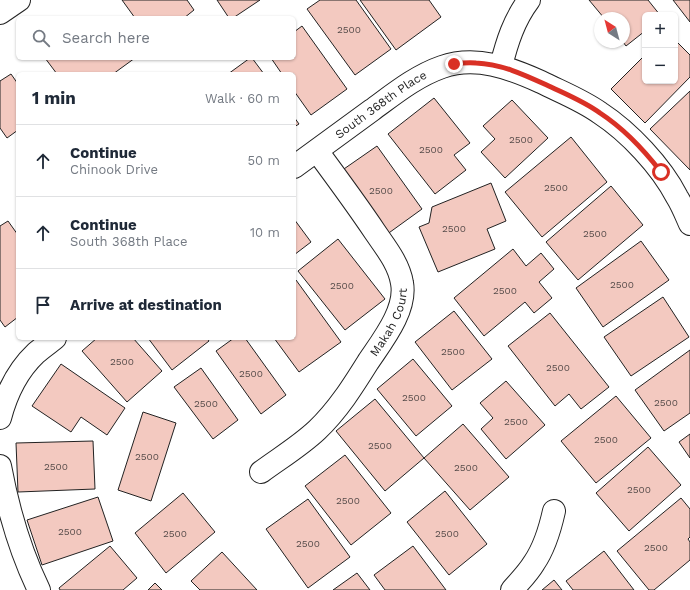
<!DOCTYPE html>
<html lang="en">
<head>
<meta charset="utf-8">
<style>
	body { margin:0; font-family:"Work Sans",sans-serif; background:#f6f6f7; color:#1f2937 }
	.controls { position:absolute; right:12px; top:12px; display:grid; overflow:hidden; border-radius:6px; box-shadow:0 1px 3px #0004 }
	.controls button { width:36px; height:36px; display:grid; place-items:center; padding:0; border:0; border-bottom:1px solid #e0e1e3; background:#fff; color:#1f2937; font:20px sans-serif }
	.compass { position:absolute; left:594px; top:12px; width:36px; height:36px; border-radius:50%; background:#fff; box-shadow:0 1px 3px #0004; rotate:324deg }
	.stop { position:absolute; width:12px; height:12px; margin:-9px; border:3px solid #d93025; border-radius:50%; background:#fff }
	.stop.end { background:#d93025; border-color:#fff; box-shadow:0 1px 4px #0008 }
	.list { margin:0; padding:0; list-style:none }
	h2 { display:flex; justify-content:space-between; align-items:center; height:52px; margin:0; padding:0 16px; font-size:17px }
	h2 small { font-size:13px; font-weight:400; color:#747a83 }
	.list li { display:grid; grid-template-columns:26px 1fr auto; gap:12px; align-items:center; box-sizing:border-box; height:72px; padding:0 16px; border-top:1px solid #e0e1e3 }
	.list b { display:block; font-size:15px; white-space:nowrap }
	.list p { margin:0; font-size:13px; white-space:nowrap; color:#747a83 }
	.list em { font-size:13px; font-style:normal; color:#747a83 }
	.icon { flex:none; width:22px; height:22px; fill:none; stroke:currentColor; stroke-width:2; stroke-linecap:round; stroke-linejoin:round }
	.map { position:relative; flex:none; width:690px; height:590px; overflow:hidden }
	.search { position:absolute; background:#fff; box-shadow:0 1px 3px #0004; left:16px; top:16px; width:280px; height:44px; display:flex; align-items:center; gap:10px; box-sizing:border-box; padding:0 14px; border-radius:6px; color:#747a83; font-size:15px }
	.panel { position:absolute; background:#fff; box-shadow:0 1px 3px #0004; left:16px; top:72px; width:280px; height:268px; border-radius:6px }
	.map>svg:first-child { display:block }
	.building { fill:#f3c9c0; stroke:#222 }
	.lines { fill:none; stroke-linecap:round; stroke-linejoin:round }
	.street-casing { stroke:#222; stroke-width:24 }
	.street { stroke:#fff; stroke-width:22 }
	.route { stroke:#d93025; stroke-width:5 }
	.labels { text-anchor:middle; stroke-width:3; stroke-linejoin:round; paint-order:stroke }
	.number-label { font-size:10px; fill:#564c4a }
	.street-label { font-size:12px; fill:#222; stroke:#fff }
</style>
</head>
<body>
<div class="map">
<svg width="690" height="590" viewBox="0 0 690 590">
	<rect width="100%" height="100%" fill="#fff"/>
	<g class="building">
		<path d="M 122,0 L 187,0 L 194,10 L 184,18 L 135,18 Z"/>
		<path d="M 217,0 L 260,0 L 233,18 L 229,18 Z"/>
		<path d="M 320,0 L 356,0 L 391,49 L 355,75 L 307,9 Z"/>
		<path d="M 360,0 L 429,0 L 441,17 L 396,50 Z"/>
		<path d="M 589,0 L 648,0 L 660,15 L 645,15 L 645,31 L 626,46 L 623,42 L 624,42 L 624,18 L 604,18 Z"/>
		<path d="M 673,0 L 690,0 L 690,22 Z"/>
		<path d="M 302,26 L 347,89 L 311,115 L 294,91 L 294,74 L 282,74 L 271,58 L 294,58 L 294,32 Z"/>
		<path d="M 675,40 L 690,55 L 690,77 L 645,123 L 611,89 L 645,55 L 645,81 L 675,81 Z"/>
		<path d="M 45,58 L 135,58 L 113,74 L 57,74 Z"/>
		<path d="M 250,58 L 252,58 L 264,74 L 228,74 Z"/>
		<path d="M 11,74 L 18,84 L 18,130 L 7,138 L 0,128 L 0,81 Z"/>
		<path d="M 690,91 L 690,170 L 650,129 Z"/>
		<path d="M 434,98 L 470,143 L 454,155 L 466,170 L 435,194 L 388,134 Z"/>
		<path d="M 512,100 L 548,138 L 505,178 L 481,152 L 495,139 L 483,126 Z"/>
		<path d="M 294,117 L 299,124 L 294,127 Z"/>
		<path d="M 571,137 L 607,182 L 542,237 L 505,192 Z"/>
		<path d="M 377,146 L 422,209 L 386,235 L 341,171 Z"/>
		<path d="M 491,183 L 506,221 L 487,229 L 495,249 L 438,272 L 419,227 L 429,223 L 432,207 Z"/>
		<path d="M 611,186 L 643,225 L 578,280 L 546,242 Z"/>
		<path d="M 294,219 L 311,242 L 294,255 Z"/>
		<path d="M 8,221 L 18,235 L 18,317 L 5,327 L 0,320 L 0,226 Z"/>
		<path d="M 338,239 L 385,299 L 345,330 L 298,271 Z"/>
		<path d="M 641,241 L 669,280 L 603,327 L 576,288 Z"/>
		<path d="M 513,249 L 526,266 L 541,253 L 554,269 L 539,282 L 552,298 L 534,313 L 525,302 L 484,336 L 454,298 Z"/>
		<path d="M 296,280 L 341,342 L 299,372 L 274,338 L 294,338 L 294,282 Z"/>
		<path d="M 663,297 L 689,337 L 631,376 L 604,337 Z"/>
		<path d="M 454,311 L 492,359 L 452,390 L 415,342 Z"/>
		<path d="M 550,313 L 609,387 L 581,409 L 569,394 L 555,406 L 508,346 Z"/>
		<path d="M 97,338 L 133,338 L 162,371 L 127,402 L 82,351 Z"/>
		<path d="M 148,338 L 207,338 L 209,341 L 172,370 Z"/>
		<path d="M 234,338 L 245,338 L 286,395 L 261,414 L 216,351 Z"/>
		<path d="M 690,350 L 690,413 L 664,431 L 635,390 Z"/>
		<path d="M 413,359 L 452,406 L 416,436 L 377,389 Z"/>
		<path d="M 61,364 L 125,408 L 107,435 L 81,417 L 71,432 L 32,406 Z"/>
		<path d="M 201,368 L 238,420 L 213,439 L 174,387 Z"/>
		<path d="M 506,381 L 545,425 L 506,459 L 481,429 L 493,418 L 480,403 Z"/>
		<path d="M 616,396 L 651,438 L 596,483 L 561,441 Z"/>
		<path d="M 375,399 L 424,458 L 385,491 L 336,431 Z"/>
		<path d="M 143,412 L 176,423 L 151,501 L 118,490 Z"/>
		<path d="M 463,424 L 509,477 L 470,510 L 424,458 Z"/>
		<path d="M 690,434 L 690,458 L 679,442 Z"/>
		<path d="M 93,441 L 95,489 L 18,492 L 16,443 Z"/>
		<path d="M 648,447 L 681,485 L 629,531 L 596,493 Z"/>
		<path d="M 345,455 L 391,513 L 351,545 L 305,486 Z"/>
		<path d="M 445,491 L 487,544 L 449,575 L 407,522 Z"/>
		<path d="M 183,493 L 215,532 L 166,573 L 135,533 Z"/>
		<path d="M 98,497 L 113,541 L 42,565 L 27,520 Z"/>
		<path d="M 681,498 L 690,509 L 690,537 L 688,539 L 690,542 L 690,560 L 654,590 L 649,590 L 617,551 Z"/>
		<path d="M 308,499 L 350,557 L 308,588 L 266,529 Z"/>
		<path d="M 110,546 L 137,578 L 123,590 L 60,590 L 59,588 Z"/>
		<path d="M 413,546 L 446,590 L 385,590 L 374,575 Z"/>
		<path d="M 604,551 L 634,590 L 573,590 L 566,581 Z"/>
		<path d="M 222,552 L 257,590 L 200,590 L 191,581 Z"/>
		<path d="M 357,573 L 370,590 L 333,590 Z"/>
		<path d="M 554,580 L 562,590 L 542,590 Z"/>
		<path d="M 155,583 L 162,590 L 148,590 Z"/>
	</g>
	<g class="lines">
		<g class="street-casing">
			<g id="street">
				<path d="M 0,13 L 19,0"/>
				<path d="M 501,66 C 507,42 514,20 529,0"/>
				<path id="s1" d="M 294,167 C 320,148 346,129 372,110 C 394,94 416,76 442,67 C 476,55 510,68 541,82 C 561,92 582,100 600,113 C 629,132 661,166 677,197 C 682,205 686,215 690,224"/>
				<path d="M 0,418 C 6,395 18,370 36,353 C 42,348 49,343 55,338"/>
				<path d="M 0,466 C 8,509 20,551 39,590"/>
				<path id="s2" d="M 261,472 C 280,458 300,446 317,430 C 338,410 353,386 368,362 C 382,341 407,310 402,283 C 399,264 386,248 375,232 C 357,205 337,178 317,151"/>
				<path d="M 512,590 C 520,581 528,573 534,563 C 545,547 550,529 554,511"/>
			</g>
		</g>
		<use href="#street" class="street"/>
	</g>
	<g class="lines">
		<path class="route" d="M 454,64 C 461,63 469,62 476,63 C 503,64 527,76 551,87 C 568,95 585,102 600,113 C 623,128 644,150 661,172"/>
	</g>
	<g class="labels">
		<g class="number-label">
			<text x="349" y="33">2500</text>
			<text x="521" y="143">2500</text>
			<text x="431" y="153">2500</text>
			<text x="556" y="191">2500</text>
			<text x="381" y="194">2500</text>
			<text x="454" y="232">2500</text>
			<text x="595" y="237">2500</text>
			<text x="622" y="288">2500</text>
			<text x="342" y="289">2500</text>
			<text x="505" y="294">2500</text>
			<text x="453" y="355">2500</text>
			<text x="122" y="365">2500</text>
			<text x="558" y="371">2500</text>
			<text x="251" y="377">2500</text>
			<text x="414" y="401">2500</text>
			<text x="666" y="406">2500</text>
			<text x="206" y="407">2500</text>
			<text x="516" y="425">2500</text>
			<text x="606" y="443">2500</text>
			<text x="380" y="449">2500</text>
			<text x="147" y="460">2500</text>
			<text x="56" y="470">2500</text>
			<text x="466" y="471">2500</text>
			<text x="639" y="493">2500</text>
			<text x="348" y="504">2500</text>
			<text x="70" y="535">2500</text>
			<text x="175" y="537">2500</text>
			<text x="447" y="537">2500</text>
			<text x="308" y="547">2500</text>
			<text x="656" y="551">2500</text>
		</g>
		<g class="street-label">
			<text dy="4" stroke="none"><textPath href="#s1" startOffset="107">South 368th Place</textPath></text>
			<text dy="4" stroke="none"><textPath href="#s2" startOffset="201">Makah Court</textPath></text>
		</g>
	</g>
</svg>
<div class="controls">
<button>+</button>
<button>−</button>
</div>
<svg class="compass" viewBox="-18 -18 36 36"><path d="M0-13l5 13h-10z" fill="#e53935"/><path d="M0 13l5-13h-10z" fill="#747a83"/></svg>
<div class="stop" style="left:661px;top:172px"></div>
<div class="stop end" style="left:454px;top:64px"></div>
<div class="search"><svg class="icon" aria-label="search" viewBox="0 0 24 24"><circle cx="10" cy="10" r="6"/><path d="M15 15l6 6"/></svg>Search here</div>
<section class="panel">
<h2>1 min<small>Walk · 60 m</small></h2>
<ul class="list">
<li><svg class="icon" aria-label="ahead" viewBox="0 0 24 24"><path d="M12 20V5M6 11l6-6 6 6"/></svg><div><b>Continue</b><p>Chinook Drive</p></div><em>50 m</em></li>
<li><svg class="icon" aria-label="ahead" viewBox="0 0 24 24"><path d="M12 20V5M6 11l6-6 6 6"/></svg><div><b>Continue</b><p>South 368th Place</p></div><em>10 m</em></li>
<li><svg class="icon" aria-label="arrive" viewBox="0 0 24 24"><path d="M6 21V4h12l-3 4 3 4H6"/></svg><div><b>Arrive at destination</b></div></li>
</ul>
</section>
</div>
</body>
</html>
